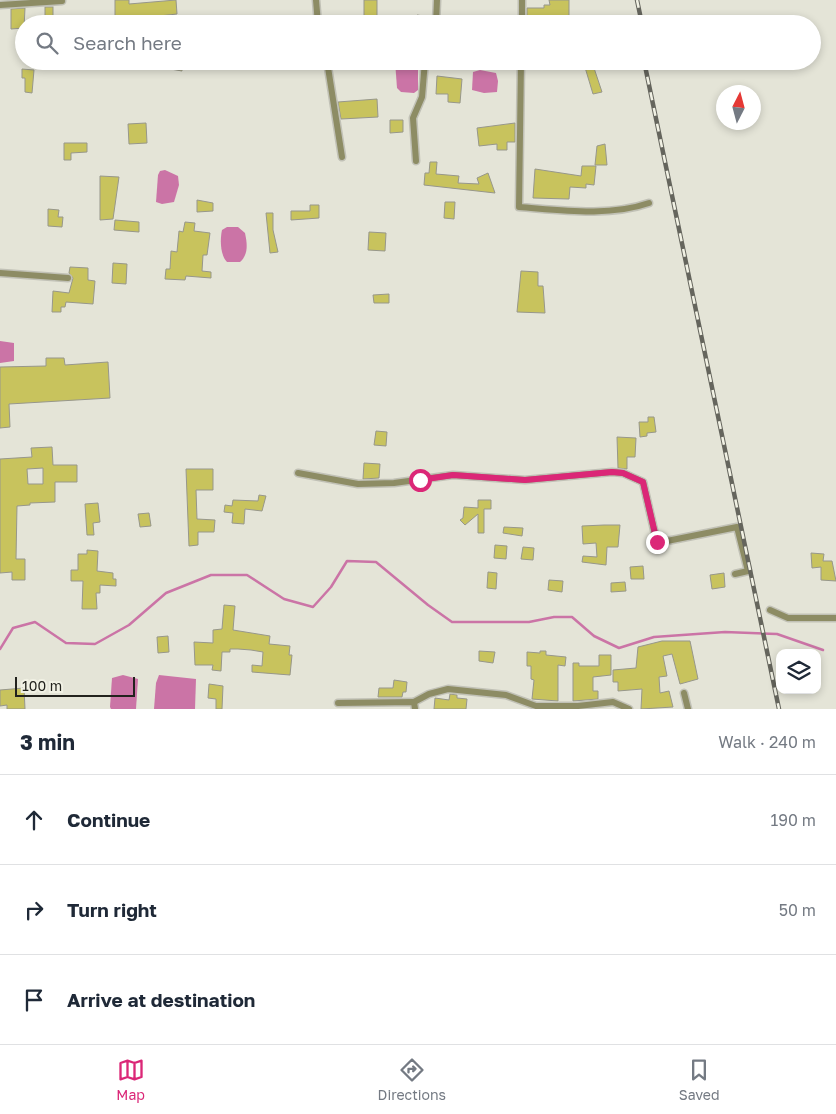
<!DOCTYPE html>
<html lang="en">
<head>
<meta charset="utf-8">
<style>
	body { margin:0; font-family:"Golos Text",sans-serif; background:#f2f2f3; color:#1f2937 }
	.controls { position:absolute; right:15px; bottom:15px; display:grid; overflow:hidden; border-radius:10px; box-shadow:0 2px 8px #0003 }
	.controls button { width:45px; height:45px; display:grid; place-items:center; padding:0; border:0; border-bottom:1px solid #e0e1e3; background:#fff; color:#1f2937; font:25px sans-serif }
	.compass { position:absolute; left:716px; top:85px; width:45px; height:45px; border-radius:50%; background:#fff; box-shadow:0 2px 8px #0003; rotate:6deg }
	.scale { position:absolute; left:15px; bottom:12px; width:120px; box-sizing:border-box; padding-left:5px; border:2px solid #22221d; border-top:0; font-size:14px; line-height:18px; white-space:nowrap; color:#22221d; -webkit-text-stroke:4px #f1f1e4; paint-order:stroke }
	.stop { position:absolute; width:15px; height:15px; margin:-11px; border:4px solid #db2777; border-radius:50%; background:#fff }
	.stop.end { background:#db2777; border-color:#fff; box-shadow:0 1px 5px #0008 }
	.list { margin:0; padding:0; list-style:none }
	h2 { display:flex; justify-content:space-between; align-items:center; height:65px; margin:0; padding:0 20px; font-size:21px }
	h2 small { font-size:16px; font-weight:400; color:#747a83 }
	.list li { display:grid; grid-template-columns:32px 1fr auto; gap:15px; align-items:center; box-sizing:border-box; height:90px; padding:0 20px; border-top:1px solid #e0e1e3 }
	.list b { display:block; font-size:19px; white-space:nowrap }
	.list em { font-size:16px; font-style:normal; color:#747a83 }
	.icon { flex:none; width:28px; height:28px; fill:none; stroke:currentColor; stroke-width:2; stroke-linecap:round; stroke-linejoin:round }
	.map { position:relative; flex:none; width:836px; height:709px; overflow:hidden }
	.search { position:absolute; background:#fff; box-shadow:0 2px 8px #0003; left:15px; right:15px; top:15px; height:55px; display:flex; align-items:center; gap:12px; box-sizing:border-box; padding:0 18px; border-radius:28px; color:#747a83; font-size:19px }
	.sheet { height:335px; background:#fff }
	nav { display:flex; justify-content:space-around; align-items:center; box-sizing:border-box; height:70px; border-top:1px solid #e0e1e3; background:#fff; font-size:14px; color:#747a83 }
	nav a { display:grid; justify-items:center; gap:2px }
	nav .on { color:#db2777 }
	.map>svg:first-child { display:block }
	.water { fill:#cb74a6 }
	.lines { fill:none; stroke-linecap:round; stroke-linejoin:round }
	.stream { stroke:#cb74a6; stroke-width:2.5 }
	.building { fill:#c8c35d; stroke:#97978b; fill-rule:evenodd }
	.minor-casing { stroke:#c1c1b6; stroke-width:9 }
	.minor { stroke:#8d8c64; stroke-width:6 }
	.rail-casing { stroke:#65655d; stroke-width:4.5 }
	.rail { stroke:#f1f1e4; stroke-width:2.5; stroke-dasharray:8; stroke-linecap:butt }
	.route { stroke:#db2777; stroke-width:6 }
</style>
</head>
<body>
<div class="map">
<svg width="836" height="709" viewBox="0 0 836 709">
	<rect width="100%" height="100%" fill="#e4e4d7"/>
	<g class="water">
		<path d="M 395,61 L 418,61 L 418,90 L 414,93 L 401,92 L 397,88 Z"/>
		<path d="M 480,70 L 496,73 L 498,81 L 497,92 L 484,93 L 472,90 L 473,72 Z"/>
		<path d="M 165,170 L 178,176 L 179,185 L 174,202 L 162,204 L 156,202 L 158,175 L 160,171 Z"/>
		<path d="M 227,227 L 238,227 L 245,233 C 247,243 249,254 240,262 L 227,262 C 220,255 220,239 222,230 Z"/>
		<path d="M 0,341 L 14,343 L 14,361 L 0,363 Z"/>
		<path d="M 123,675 L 138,679 L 136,709 L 111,709 L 110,707 L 112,678 Z"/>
		<path d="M 159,675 L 196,679 L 195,709 L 154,709 L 156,683 Z"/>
	</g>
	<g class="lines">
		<path class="stream" d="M 0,649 L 13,628 L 35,622 L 66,643 L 95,644 L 129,625 L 166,593 L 211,575 L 247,575 L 284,599 L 313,607 L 331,587 L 347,561 L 376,562 L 428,605 L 452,622 L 529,622 L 554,617 L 572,617 L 594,636 L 619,648 L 654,637 L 725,632 L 777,634 L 823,650"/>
	</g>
	<g class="building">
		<path d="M 115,0 L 129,0 L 129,4 L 176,0 L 177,14 L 115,21 Z"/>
		<rect x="364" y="0" width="13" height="19"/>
		<path d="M 549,0 L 569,0 L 569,23 L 527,23 L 527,8 L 544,8 L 544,5 L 550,5 Z"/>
		<rect x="45" y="7" width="8" height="17"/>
		<path d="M 25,8 L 24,28 L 11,29 L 11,9 Z"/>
		<path d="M 417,15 L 423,16 L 422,24 L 401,24 L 402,18 L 417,18 Z"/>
		<path d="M 160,61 L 182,61 L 182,71 L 159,67 Z"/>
		<path d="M 592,62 L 602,92 L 593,94 L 584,64 Z"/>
		<path d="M 22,69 L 34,70 L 32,93 L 25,92 L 25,78 L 22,78 Z"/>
		<path d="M 437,76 L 462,79 L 460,103 L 448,102 L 448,94 L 436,94 Z"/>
		<path d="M 377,99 L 378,117 L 341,119 L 338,102 Z"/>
		<path d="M 390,120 L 403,120 L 403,132 L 390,133 Z"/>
		<path d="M 146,123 L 147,143 L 129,144 L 128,124 Z"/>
		<path d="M 515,123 L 515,142 L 507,142 L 507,150 L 497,150 L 497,144 L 479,146 L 477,128 Z"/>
		<path d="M 64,143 L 87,143 L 87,152 L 71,153 L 71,160 L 64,160 Z"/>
		<path d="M 605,144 L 607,165 L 595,165 L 597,146 Z"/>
		<path d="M 430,162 L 437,162 L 436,174 L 459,176 L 458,183 L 479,184 L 477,178 L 488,173 L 495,193 L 424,185 L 425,173 L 429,173 Z"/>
		<path d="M 582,166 L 596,166 L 594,185 L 586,184 L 586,188 L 570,187 L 569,199 L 533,198 L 535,169 L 581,176 Z"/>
		<path d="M 100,176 L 119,177 L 113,219 L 100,220 Z"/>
		<path d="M 197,200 L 213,203 L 213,211 L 197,212 Z"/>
		<path d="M 445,202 L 455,202 L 454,219 L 444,218 Z"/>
		<path d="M 310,205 L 319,205 L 319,218 L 291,220 L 291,211 L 310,211 Z"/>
		<path d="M 48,209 L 59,210 L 58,217 L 63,217 L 62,227 L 48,226 Z"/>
		<path d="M 266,213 L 273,213 L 273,230 L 278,252 L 270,253 Z"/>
		<path d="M 115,220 L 139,222 L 139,232 L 114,230 Z"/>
		<path d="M 185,222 L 195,223 L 194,231 L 210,233 L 207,255 L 203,255 L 202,271 L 211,272 L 211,278 L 186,276 L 185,280 L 165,279 L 166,269 L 170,269 L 171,251 L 177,252 L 179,231 L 183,232 Z"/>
		<path d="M 369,232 L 386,233 L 385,251 L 368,250 Z"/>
		<path d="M 113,263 L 127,264 L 126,284 L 112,283 Z"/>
		<path d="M 70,267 L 88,268 L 88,280 L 95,281 L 93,304 L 66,302 L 65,307 L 61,307 L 61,312 L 52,312 L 53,291 L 69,293 L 73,278 L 69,273 Z"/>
		<path d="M 521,271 L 538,272 L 538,286 L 543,286 L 545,313 L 517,312 Z"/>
		<path d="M 389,294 L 389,303 L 374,303 L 373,295 Z"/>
		<path d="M 46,358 L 64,358 L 65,365 L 108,362 L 110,398 L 9,404 L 10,427 L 0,428 L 0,367 L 46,366 Z"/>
		<path d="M 648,417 L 654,417 L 656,432 L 647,433 L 647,436 L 640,437 L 639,422 L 648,422 Z"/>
		<path d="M 376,431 L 387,432 L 386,446 L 374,445 Z"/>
		<path d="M 617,437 L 636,438 L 635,457 L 627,457 L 627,469 L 618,468 Z"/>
		<path d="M 52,447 L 53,465 L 77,465 L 77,482 L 55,482 L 55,502 L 30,503 L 30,505 L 17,506 L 16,559 L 25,559 L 25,580 L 12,580 L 12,572 L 0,573 L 0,459 L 32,457 L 31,448 ZM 43,468 L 43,484 L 28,484 L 27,469 Z"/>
		<path d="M 364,463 L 380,464 L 379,478 L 363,479 Z"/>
		<path d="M 186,469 L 213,469 L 213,490 L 196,490 L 197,519 L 215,520 L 214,532 L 198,532 L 198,545 L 189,546 Z"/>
		<path d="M 259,495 L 266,496 L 262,511 L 245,509 L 244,524 L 232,523 L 233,513 L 224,512 L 225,505 L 232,506 L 233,500 L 258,501 Z"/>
		<path d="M 478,500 L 491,500 L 491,509 L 484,509 L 484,533 L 478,533 L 478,514 L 465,525 L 460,520 L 463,518 L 464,507 L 478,508 Z"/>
		<path d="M 98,503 L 100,522 L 93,523 L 94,535 L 87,535 L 85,504 Z"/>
		<path d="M 149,513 L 151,526 L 140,527 L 138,514 Z"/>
		<path d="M 604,525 L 620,525 L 618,547 L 607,547 L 606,565 L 582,562 L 583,556 L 597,557 L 596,543 L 583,544 L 582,526 Z"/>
		<path d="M 504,527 L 523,528 L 522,536 L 503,533 Z"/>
		<path d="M 495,545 L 507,546 L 506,559 L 494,558 Z"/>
		<path d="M 523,547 L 534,548 L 533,560 L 521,559 Z"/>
		<path d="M 87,550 L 98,551 L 97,571 L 113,573 L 113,579 L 116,579 L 116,586 L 100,585 L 100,593 L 96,593 L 97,609 L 82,609 L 83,581 L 71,581 L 71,570 L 78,570 L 78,554 L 87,554 Z"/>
		<path d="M 811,553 L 824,554 L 823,561 L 832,561 L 836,581 L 821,580 L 821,567 L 812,568 Z"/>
		<path d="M 643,566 L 644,579 L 631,579 L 630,567 Z"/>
		<path d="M 488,572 L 497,573 L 496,589 L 487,588 Z"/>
		<path d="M 724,573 L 725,587 L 712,589 L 710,575 Z"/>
		<path d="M 549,580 L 563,581 L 562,592 L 548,590 Z"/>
		<path d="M 625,582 L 626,591 L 611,592 L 611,583 Z"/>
		<path d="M 224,605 L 235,606 L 233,630 L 270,636 L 269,644 L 290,646 L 289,655 L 292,655 L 290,675 L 252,672 L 252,665 L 262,666 L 263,652 L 251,650 L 238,649 L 230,649 L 230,652 L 222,652 L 221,671 L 212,670 L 213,665 L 195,665 L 194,642 L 213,643 L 213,630 L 222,629 Z"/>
		<path d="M 168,636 L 169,652 L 158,653 L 157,637 Z"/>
		<path d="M 662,641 L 690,641 L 698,679 L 680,684 L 672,654 L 663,656 L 667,676 L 659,677 L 660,693 L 669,691 L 673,707 L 641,709 L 642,689 L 618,691 L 618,682 L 613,682 L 613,670 L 636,668 L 638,647 Z"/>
		<path d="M 479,651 L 495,652 L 493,663 L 479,661 Z"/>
		<path d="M 540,651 L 546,651 L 546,655 L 566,657 L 565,666 L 558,665 L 558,701 L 532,699 L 534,680 L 531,679 L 531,666 L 527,666 L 527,652 L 540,653 Z"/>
		<path d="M 599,655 L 611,655 L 611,675 L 593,677 L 593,691 L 598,691 L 598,699 L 573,701 L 573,663 L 579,663 L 579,666 L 599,666 Z"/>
		<path d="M 394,680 L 407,682 L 406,692 L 403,692 L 402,697 L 378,697 L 379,688 L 393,688 Z"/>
		<path d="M 209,684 L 223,686 L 222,709 L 216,709 L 216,699 L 208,698 Z"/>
		<path d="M 24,688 L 25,709 L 7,709 L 7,705 L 0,706 L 0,690 Z"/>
		<path d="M 450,694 L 457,695 L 457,698 L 467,699 L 466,709 L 434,709 L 435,698 L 449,700 Z"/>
	</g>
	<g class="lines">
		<g class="minor-casing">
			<g id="minor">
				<path d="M 316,0 L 318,24"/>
				<path d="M 0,5 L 62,1"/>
				<path d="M 436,24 L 437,0"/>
				<path d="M 522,24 L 522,0"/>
				<path d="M 327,61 L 342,157"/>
				<path d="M 521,61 L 519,207 C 560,210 609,217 649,203"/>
				<path d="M 416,161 L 413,118 L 422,97 L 425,61"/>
				<path d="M 0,273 L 68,278"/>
				<path d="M 298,473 L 358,484 L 394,483 L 453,475 L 525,480 L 612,472 L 623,473 L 643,482 L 657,543 L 737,527 L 748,571 L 735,574"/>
				<path d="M 770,610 L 788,618 L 836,618"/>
				<path d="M 684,693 L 688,709"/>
				<path d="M 414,702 L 429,694 L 448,689 L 506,695 L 536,706 L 578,706 L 613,702 L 629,709"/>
				<path d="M 338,703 L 414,702 L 415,709"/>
			</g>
		</g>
		<use href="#minor" class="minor"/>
		<g class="rail-casing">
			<g id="rail">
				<path d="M 637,0 L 642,24"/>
				<path d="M 644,61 L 779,709"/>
			</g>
		</g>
		<use href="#rail" class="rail"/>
	</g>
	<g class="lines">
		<path class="route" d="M 420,480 L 453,475 L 525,480 L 612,472 L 623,473 L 643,482 L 657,542"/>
	</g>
</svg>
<div class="controls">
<button><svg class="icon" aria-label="layers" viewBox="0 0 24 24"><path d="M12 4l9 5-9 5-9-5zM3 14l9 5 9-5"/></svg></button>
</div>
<svg class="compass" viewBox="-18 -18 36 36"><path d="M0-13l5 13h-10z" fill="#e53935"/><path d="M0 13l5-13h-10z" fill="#747a83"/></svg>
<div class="scale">100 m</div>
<div class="stop" style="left:420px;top:480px"></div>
<div class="stop end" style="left:657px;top:542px"></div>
<div class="search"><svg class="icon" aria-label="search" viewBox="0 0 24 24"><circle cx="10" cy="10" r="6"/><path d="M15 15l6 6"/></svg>Search here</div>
</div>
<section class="sheet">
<h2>3 min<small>Walk · 240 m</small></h2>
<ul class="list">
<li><svg class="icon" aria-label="ahead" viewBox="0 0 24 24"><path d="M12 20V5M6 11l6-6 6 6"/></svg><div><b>Continue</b></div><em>190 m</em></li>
<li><svg class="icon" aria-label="right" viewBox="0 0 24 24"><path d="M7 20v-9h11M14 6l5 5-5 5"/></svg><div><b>Turn right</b></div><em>50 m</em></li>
<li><svg class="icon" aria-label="arrive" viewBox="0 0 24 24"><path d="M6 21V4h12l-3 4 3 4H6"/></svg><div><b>Arrive at destination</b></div></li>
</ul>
</section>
<nav>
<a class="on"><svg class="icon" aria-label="map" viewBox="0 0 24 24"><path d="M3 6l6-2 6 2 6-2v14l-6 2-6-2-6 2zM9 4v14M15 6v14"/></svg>Map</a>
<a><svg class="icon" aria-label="directions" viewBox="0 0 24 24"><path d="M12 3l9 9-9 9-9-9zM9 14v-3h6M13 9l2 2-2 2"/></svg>Directions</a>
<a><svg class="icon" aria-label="saved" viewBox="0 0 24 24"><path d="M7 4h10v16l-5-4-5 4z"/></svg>Saved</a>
</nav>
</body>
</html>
